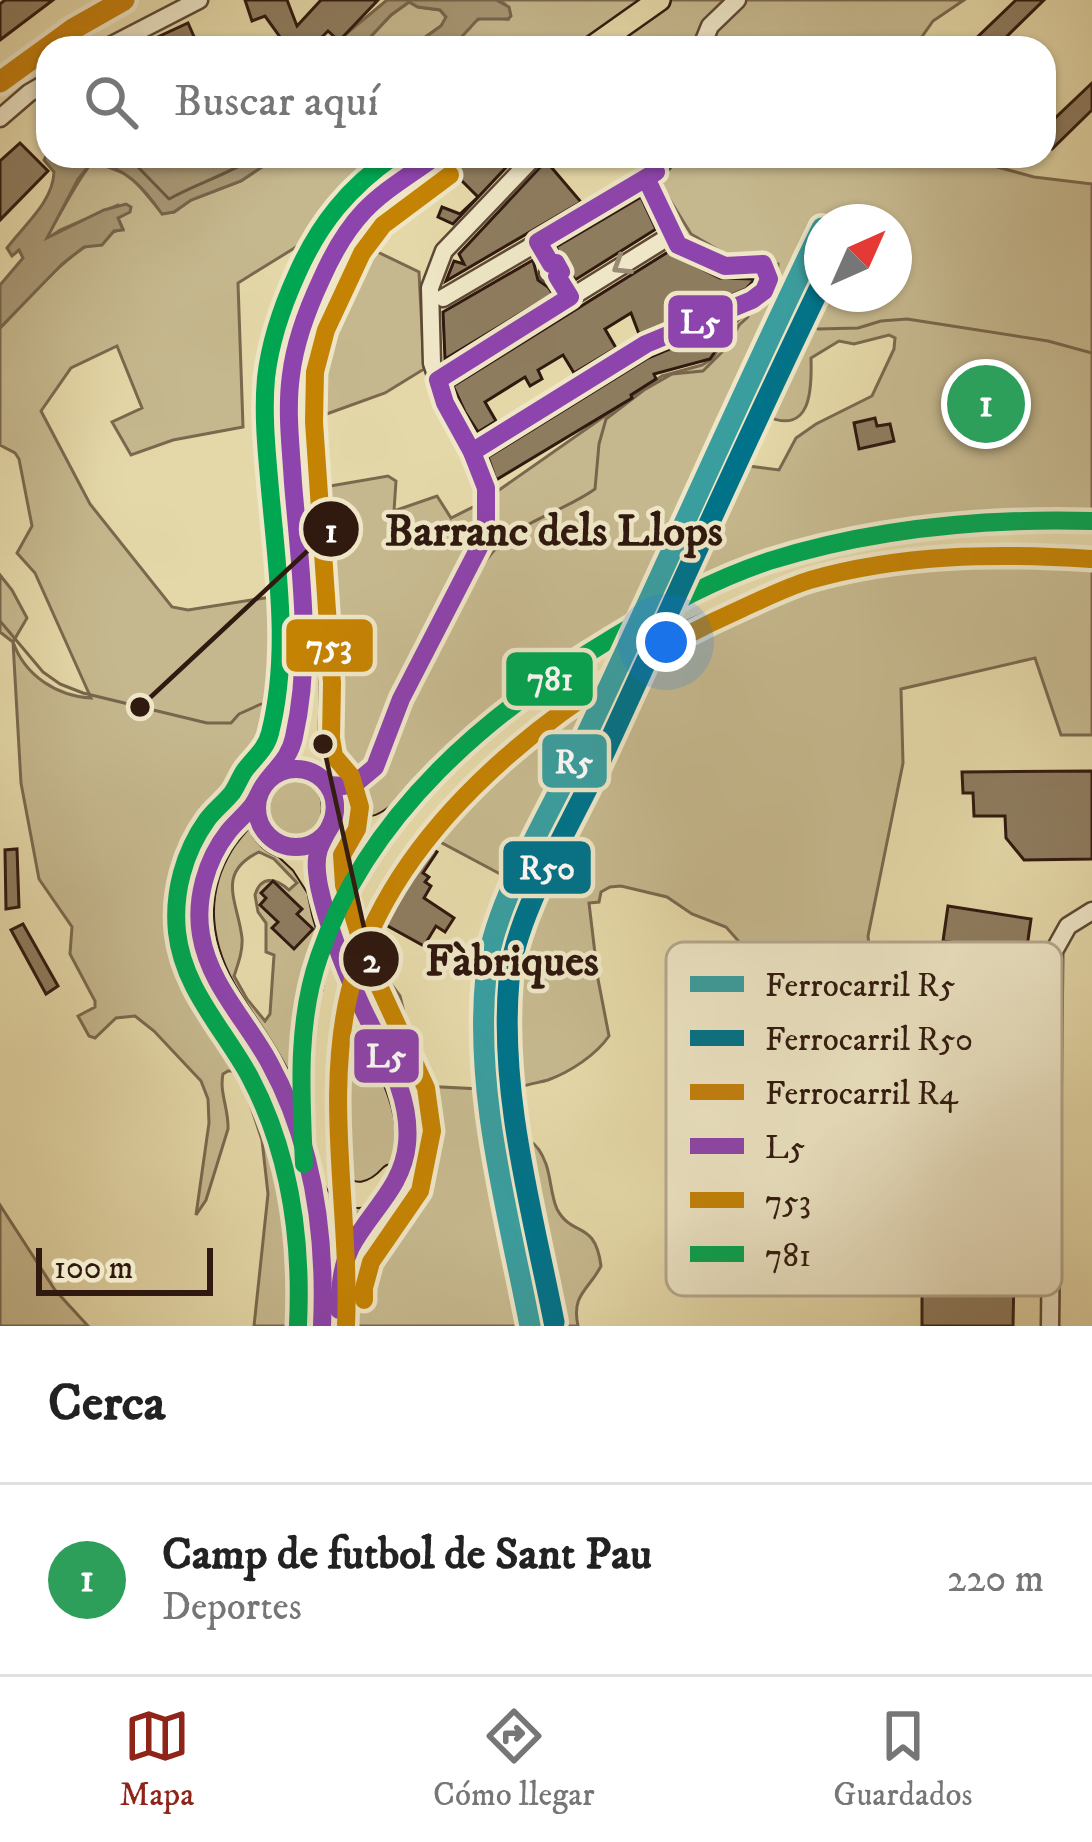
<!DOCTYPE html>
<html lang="es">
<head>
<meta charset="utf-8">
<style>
	body { margin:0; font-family:"IM FELL DW Pica",serif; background:#f6f6f6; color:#222 }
	.compass { position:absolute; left:804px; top:204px; width:108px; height:108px; border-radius:50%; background:#fff; box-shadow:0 3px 9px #0004; rotate:45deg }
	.scale { position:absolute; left:36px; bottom:30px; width:177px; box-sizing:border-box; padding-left:12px; border:6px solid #30190f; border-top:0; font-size:33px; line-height:42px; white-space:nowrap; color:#30190f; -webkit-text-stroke:9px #eee6c6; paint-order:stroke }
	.you { position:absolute; left:666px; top:642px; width:42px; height:42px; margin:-30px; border:9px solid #fff; border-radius:50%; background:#1a73e8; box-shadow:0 0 0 18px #1a73e833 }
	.badge { display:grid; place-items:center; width:78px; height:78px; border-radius:50%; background:#8f2418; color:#fff; font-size:39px; font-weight:700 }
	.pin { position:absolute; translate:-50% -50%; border:6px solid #fff; box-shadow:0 3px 12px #0006 }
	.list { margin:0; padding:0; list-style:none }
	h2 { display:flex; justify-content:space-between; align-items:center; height:156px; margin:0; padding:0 48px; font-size:51px }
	h2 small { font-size:39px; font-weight:400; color:#767676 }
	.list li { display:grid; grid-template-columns:78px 1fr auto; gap:36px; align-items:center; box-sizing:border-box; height:192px; padding:0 48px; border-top:3px solid #e0e0e0 }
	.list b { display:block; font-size:45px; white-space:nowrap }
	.list p { margin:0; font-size:39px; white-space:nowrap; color:#767676 }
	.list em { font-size:39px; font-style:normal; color:#767676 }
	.icon { flex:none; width:66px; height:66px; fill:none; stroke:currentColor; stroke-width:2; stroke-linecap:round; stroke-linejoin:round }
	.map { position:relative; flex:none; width:1092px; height:1326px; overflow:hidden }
	.search { position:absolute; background:#fff; box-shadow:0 3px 9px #0004; left:36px; right:36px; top:36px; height:132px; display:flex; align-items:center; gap:30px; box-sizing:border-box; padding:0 42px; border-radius:36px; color:#767676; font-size:45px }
	.sheet { height:348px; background:#fff }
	nav { display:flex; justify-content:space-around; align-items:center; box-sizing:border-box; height:168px; border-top:3px solid #e0e0e0; background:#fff; font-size:33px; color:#767676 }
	nav a { display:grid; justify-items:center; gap:6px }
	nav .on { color:#8f2418 }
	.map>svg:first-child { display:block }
	.green { fill:#c6b88e; stroke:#7b684e; stroke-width:3; fill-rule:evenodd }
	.water { fill:#a79774; stroke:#77654c; stroke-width:3 }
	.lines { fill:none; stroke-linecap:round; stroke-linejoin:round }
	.shore { stroke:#6c5842; stroke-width:3 }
	.stream { stroke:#77654c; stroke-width:3 }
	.building { fill:#8e7c5f; stroke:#30190f; stroke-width:3 }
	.minor-casing { stroke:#5d4935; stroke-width:21 }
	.major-casing { stroke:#30190f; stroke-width:26 }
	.highway-casing { stroke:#30190f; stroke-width:28 }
	.minor { stroke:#eee6c6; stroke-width:16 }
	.major { stroke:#e5d8a8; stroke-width:21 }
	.highway { stroke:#e5d8a8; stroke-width:24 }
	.highway-bridge-casing { stroke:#30190f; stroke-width:28; stroke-linecap:butt }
	.highway-bridge { stroke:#e5d8a8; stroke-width:24 }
	.bus-1-casing { stroke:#eee6c6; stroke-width:27 }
	.bus-2-casing { stroke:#eee6c6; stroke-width:27 }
	.bus-3-casing { stroke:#eee6c6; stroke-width:27 }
	.bus-1 { stroke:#8e44ad; stroke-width:18 }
	.bus-2 { stroke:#c58304; stroke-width:18 }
	.bus-3 { stroke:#00a651; stroke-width:18 }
	.rail-1-casing { stroke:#eee6c6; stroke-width:30 }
	.rail-2-casing { stroke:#eee6c6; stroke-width:30 }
	.rail-3-casing { stroke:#eee6c6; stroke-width:30 }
	.rail-1 { stroke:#3a9e9f; stroke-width:21 }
	.rail-2 { stroke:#00738a; stroke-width:21 }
	.rail-3 { stroke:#c4800e; stroke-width:21 }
	.oneway { stroke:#988a74 }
	.key { fill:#eee6c6; stroke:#b5a88f; stroke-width:3 }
	.key-label { font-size:33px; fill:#30190f }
	.leader { fill:none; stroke:#30190f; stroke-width:4.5 }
	.callout-dot { fill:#30190f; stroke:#eee6c6; stroke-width:4.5 }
	.mark-label { font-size:36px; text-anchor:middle; font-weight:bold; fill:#fff }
	.callout-label { font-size:45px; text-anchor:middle; font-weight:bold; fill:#30190f; stroke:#eee6c6; stroke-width:9; stroke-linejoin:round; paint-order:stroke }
	.line-badge { stroke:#eee6c6; stroke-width:4.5 }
	.badge-label { font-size:33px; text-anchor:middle; font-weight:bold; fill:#fff }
</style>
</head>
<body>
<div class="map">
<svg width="1092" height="1326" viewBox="0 0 1092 1326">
	<rect width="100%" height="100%" fill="#e5d8a8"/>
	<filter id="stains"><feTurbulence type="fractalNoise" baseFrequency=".00167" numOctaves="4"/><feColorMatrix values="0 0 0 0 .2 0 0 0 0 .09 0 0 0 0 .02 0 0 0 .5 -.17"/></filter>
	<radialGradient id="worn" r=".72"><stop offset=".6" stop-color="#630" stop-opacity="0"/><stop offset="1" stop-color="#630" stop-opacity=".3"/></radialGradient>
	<g class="green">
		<path d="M 496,0 L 964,0 L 933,21 L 914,48 L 426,48 L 469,29 L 474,22 L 483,17 L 508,19 L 505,4 Z"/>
		<path d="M 409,2 L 418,7 L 440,10 L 446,17 L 445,23 L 410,48 L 360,48 L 391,15 Z"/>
		<path d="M 278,156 L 457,156 C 420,180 388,209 361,244 L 419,272 L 424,369 L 385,393 L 310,420 L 302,393 L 320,311 L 360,245 L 334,219 L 309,239 L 238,283 L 243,427 L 173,440 L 131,455 L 112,422 L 142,408 L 117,346 L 71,368 L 41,411 L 90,504 L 172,607 L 188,610 L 271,597 L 314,596 L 307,490 L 388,476 L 396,481 L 394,511 L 437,496 L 451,518 L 479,504 L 662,376 L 702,365 L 712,359 L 738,320 L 776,294 L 778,264 L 727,255 L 691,234 L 662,187 L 663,156 L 957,156 L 1034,177 L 1092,184 L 1092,735 L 1061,735 L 1035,658 L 901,689 L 903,763 L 868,936 L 882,1068 L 807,1074 L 742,945 L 726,927 L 692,914 L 667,897 L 621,886 L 610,887 L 601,892 L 599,902 L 589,903 L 598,979 L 609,1036 C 596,1055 570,1072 548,1080 C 535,1084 513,1085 507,1098 C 502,1109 503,1127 512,1133 C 524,1143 517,1133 530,1141 C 537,1145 543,1156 546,1164 C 551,1178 551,1196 557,1209 C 572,1238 595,1219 601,1266 C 589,1290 571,1294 578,1326 L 536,1326 L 491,1083 L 486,1037 L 495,959 L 520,886 L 574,765 L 621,669 L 605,678 L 504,876 L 425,834 C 398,868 375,901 360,942 L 400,996 L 422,1086 L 480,1089 L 525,1326 L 254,1326 L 268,1194 L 262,1140 L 242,1080 L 234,1071 L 228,1071 L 223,1074 C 219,1092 229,1110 228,1129 L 206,1200 L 196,1215 L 209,1123 L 208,1099 L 201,1081 L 154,1031 L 135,1016 L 116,1018 L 95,1038 L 89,1036 L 78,1016 L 95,1007 L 95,1001 L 70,954 L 72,927 L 39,879 L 21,783 L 13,642 L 0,632 L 0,575 L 12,590 L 27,618 L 13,642 C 25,676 57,696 91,698 L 35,573 L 17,553 L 32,526 L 19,459 L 15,453 L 0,445 L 0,328 C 33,294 76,240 123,229 L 118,218 L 125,214 L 118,205 L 60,230 L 47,239 L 47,234 C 64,210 75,183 93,161 L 131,176 L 162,213 L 174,212 L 191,200 L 241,181 ZM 823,218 L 831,219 L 830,222 L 894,222 L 894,294 L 822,294 L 822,239 L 653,605 L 634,616 ZM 889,335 L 895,338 L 894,349 L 872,396 L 816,424 L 796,438 L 779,470 L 749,466 L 743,455 L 755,424 L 766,416 C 811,436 812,390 811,358 L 839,341 L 854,344 ZM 259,852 L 274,859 L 297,883 L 289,890 C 276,878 261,875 255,895 L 258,912 L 266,923 L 266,952 L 274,955 L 270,1014 L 265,1021 L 247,999 L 234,976 C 238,964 243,951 242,938 C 238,902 215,873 259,852 Z"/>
		<path d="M 0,1205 L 55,1290 L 88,1326 L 0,1326 Z"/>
	</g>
	<g class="water">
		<path d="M 387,0 L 496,0 L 509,7 L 511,16 L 508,19 L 478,19 L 456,43 L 447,39 L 426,48 L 410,48 L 441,26 L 446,17 L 440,10 L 418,7 L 409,2 L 391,15 L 360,48 L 329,48 Z"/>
		<path d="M 48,153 L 48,156 L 278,156 L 241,181 L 191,200 L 174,212 L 162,214 C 143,187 126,168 93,161 L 78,179 L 47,238 L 104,210 L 126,204 L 131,207 L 130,212 L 118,218 L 123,230 L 114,231 L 102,245 L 84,247 L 62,264 L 0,328 L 0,285 L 23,258 L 19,250 L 12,256 L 7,248 C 24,225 53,202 54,172 L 44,160 Z"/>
	</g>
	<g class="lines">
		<path class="shore" d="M 119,156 L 138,167 L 169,199 C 198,183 229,174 257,156"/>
		<g class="stream">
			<path d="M 818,329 L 858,328 L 881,321 L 907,319 L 1048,341 L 1092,353"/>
			<path d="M 456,610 C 470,585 483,558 505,540 C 532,518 567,509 595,489 L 599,444 L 606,419 L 644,390 L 672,374 L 703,371 L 727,347 L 739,325 L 748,317"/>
			<path d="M 0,621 L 43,672 L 60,684 L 83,693 L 207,723 L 231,723 L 239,714 L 261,704"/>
		</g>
	</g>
	<g class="building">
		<path d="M 5,0 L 53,0 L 0,40 L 0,4 Z"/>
		<path d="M 245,0 L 287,0 L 297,26 L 321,0 L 378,0 L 339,41 L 328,31 L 311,48 L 276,48 L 283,41 L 265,16 L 252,21 Z"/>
		<path d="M 1016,0 L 1044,0 L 995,48 L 966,48 Z"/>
		<path d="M 188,23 L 199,48 L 134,48 L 136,47 Z"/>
		<path d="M 1092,83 L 1092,110 L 1052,149 L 1044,149 L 1044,120 L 1053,120 Z"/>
		<path d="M 20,143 L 48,171 L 0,220 L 0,161 Z"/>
		<path d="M 474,156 L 513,156 L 513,160 L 453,224 L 438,217 L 442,207 L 460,214 L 478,197 L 453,172 Z"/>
		<path d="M 546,161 L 581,202 L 446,281 L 454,261 L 464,264 L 459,254 Z"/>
		<path d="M 641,197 L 656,229 L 575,280 L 556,247 Z"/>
		<path d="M 668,252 L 720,278 L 755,279 L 746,289 L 639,334 L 631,313 L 605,329 L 616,348 L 574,373 L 563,355 L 538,370 L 542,379 L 530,386 L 525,377 L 485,402 L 496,421 L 478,432 L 465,412 L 453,386 Z"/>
		<path d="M 533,260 L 538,280 L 548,287 L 553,294 L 445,359 L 443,312 Z"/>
		<path d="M 736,321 L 710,359 L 654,374 L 656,379 L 631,395 L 632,398 L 496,480 L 488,457 L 648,358 Z"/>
		<path d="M 875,418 L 877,426 L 890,424 L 894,441 L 859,449 L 854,423 Z"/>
		<path d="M 1092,771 L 1092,859 L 1024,860 L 1006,838 L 1005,816 L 974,816 L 973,793 L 963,793 L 962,772 Z"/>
		<path d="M 423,843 L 437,852 L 423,873 L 429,877 L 425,882 L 431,886 L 424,898 L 454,918 L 445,932 L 436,926 L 424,946 L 377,920 L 377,914 Z"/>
		<path d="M 17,849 L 19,907 L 6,909 L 5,850 Z"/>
		<path d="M 273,881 L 302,909 L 297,914 L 313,929 L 294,949 L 272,928 L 278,922 L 260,905 L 266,898 L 261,893 Z"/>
		<path d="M 948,906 L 1031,919 L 1026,954 L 943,941 Z"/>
		<path d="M 23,924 L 58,986 L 46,994 L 11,930 Z"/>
		<path d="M 922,1273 L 1014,1274 L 1013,1326 L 922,1326 Z"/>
	</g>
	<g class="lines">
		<g class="minor-casing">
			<g id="minor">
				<path d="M 106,48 L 199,0"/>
				<path d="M 701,48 L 710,26 L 737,0"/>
				<path d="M 0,118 L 29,93 L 48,82"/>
				<path d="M 538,242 L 551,264 L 548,273 L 557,276 L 570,297"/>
				<path d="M 443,298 L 641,182 L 656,172 L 668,156"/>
				<path d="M 438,380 L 673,234"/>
				<path d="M 472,452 L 646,344 L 752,300 L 764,291 L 769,279 L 763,264 L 725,266 L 678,245 L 646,178"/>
				<path d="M 328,785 L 344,786 L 357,782 L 375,767 L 401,699 L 486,534 L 486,488 L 472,452 L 445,403 L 432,363 L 430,288 L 444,251 L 535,156"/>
				<path d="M 1050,1326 L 1054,951 L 1068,926 L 1092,911"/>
			</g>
		</g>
		<g class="major-casing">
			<g id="major">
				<path d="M 591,48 L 659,0"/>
				<path d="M 278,773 C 356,746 348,872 281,845 C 257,835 249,803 265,783 C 272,775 279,772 284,763 C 292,749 295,734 297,719"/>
				<path d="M 317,775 L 309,757 L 307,740 L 308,685 L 290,423 L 291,369 L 303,322 L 341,240 L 366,208 L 436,156"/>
			</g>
		</g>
		<g class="highway-casing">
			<g id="highway">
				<path d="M 740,598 L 790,580 L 885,556"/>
				<path d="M 257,800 C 245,814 231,827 221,843 C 189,895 198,951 229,1000 C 247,1029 268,1056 282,1088 C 307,1143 314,1200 321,1259"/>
				<path d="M 335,811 C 367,841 385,830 413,803"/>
				<path d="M 322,838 C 305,902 354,989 380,1046 C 392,1071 405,1096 408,1124 C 414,1189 370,1205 348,1254 C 338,1277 341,1302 337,1326"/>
				<path d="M 287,847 L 303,862 L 319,887"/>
				<path d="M 354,908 C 415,786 552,680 670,615 C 694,602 720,592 745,581 C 764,572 783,564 803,557 C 896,529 996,528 1092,535"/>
				<path d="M 332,1139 C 333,1151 331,1168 336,1179 C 349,1206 377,1194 392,1177"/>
				<path d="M 318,1164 L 316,1057 L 327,982"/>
			</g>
		</g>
		<use href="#minor" class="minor"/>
		<use href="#major" class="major"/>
		<use href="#highway" class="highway"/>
		<g class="highway-bridge-casing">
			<path id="highway-bridge" d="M 335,994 L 340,969 L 361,918"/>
		</g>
		<use href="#highway-bridge" class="highway-bridge"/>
		<g class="bus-1-casing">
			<g id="bus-1">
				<path d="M 472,452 L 646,344 L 752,300 L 764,291 L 769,279 L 763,264 L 725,266 L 678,245 L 646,178"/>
				<circle cx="296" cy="808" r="39"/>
				<path d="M 328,785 L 344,786 L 357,782 L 375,767 L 401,699 L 486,534 L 486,488 L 472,452 L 445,403 L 438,380 L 570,297 L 557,276 L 561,272 L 556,263 L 551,264 L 538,242 L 656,172"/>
				<path d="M 334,798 C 338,821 326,830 319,849 C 315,861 317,874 319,886 C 328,928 344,968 362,1007 C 382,1050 412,1094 407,1144 C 403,1187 370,1211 351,1247 C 341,1267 340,1289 339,1310"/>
				<path d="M 322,1326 C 326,1236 313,1142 269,1062 C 246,1020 209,984 201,935 C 195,900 206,860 228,832 C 235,823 245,815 252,806 C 258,798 260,789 266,782 C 278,766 290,757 294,737 C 313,653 300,568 293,483 C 291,448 286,411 291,375 C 295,342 307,310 321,280 C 332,255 345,231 364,211 C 385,189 412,174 436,156"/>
			</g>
		</g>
		<g class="bus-2-casing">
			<g id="bus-2">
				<path d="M 364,1300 L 364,1288 L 371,1262 L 420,1191 L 432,1131 L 426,1088 L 367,960 L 344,885 L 342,855 L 357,829 L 360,807 L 351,776 L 334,756 L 331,738 L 332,683 L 314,422 L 315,372 L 326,330 L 362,253 L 383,225 L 450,175"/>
				<path d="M 346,1326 C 351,1215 323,1099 350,990 C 394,814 585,678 743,608 C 765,598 787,587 810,580 C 901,554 996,553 1091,559"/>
			</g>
		</g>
		<g class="bus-3-casing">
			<g id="bus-3">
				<path d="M 304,1164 C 301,1095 296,1023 319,957 C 367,814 489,712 614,637 C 663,607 714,579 769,561 C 874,528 983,518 1092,521"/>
				<path d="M 298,1325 C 302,1241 290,1153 250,1077 C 224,1029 183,989 177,932 C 173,893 184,852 207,820 C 214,810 224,803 232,793 C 237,786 240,777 245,770 C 255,757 266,749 270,733 C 291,650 276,562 269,478 C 266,445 263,411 266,378 C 270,342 282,307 297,274 C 319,224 349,187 394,156"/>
			</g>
		</g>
		<use href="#bus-1" class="bus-1"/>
		<use href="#bus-2" class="bus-2"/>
		<use href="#bus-3" class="bus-3"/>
		<g class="rail-1-casing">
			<path id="rail-1" d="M 530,1326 C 508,1211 474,1093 486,975 C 492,907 547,819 576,757 C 660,581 737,403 822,228"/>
		</g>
		<g class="rail-2-casing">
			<path id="rail-2" d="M 554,1322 C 532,1210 499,1094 509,980 C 515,913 572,824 600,762 C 674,602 745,441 822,283"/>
		</g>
		<g class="rail-3-casing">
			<path id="rail-3" d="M 0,82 L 73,29 L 124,0"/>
		</g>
		<use href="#rail-1" class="rail-1"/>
		<use href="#rail-2" class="rail-2"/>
		<use href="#rail-3" class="rail-3"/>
	</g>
	<defs><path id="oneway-chevron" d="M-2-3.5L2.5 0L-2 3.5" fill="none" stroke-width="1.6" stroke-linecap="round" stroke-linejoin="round" transform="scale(3)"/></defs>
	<use class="oneway" href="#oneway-chevron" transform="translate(621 266) rotate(148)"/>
	<rect x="666" y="942" width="396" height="354" rx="18" class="key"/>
	<rect x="690" y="976" width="54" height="16" fill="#3a9e9f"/>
	<rect x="690" y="1030" width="54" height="16" fill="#00738a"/>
	<rect x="690" y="1084" width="54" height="16" fill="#c4800e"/>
	<rect x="690" y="1138" width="54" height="16" fill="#8e44ad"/>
	<rect x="690" y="1192" width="54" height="16" fill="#c58304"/>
	<rect x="690" y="1246" width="54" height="16" fill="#00a651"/>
	<g class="key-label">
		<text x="765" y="996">Ferrocarril R5</text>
		<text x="765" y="1050">Ferrocarril R50</text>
		<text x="765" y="1104">Ferrocarril R4</text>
		<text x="765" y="1158">L5</text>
		<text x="765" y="1212">753</text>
		<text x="765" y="1266">781</text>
	</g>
	<path class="leader" d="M140 707L331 529M323 744L371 959"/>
	<g class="callout-dot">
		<circle cx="140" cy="707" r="12"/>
		<circle cx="323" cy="744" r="12"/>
		<circle cx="331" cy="529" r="30"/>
		<circle cx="371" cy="959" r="30"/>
	</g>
	<g class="mark-label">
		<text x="331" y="542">1</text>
		<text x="371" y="972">2</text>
	</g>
	<g class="callout-label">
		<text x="554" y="545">Barranc dels Llops</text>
		<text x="512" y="975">Fàbriques</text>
	</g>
	<g class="line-badge">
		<rect x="666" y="293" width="69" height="57" rx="12" fill="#8e44ad"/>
		<rect x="284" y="617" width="91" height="57" rx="12" fill="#c58304"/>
		<rect x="504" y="650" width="91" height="58" rx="12" fill="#00a651"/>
		<rect x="540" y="732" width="69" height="58" rx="12" fill="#3a9e9f"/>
		<rect x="501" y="839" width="92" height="57" rx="12" fill="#00738a"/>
		<rect x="352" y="1027" width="69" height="58" rx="12" fill="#8e44ad"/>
	</g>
	<g class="badge-label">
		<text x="700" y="333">L5</text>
		<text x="329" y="657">753</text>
		<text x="550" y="690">781</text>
		<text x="574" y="773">R5</text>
		<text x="547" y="879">R50</text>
		<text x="386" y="1067">L5</text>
	</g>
	<rect width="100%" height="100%" filter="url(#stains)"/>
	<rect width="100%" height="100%" fill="url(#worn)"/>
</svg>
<svg class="compass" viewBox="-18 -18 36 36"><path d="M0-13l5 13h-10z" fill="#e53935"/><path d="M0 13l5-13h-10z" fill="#767676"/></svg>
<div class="scale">100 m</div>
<div class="you"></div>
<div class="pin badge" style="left:986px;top:404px;background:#2e9e5b">1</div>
<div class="search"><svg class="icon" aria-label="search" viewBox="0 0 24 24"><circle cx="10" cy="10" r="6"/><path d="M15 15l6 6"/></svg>Buscar aquí</div>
</div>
<section class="sheet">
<h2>Cerca<small></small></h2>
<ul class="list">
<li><span class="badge" style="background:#2e9e5b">1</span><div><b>Camp de futbol de Sant Pau</b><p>Deportes</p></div><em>220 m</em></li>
</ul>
</section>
<nav>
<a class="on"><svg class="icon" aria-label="map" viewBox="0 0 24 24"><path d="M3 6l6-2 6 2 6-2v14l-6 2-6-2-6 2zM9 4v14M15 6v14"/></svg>Mapa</a>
<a><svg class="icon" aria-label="directions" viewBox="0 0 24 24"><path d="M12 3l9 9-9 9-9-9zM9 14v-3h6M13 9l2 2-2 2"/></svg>Cómo llegar</a>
<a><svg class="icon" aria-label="saved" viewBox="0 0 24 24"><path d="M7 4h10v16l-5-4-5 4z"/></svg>Guardados</a>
</nav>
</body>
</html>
